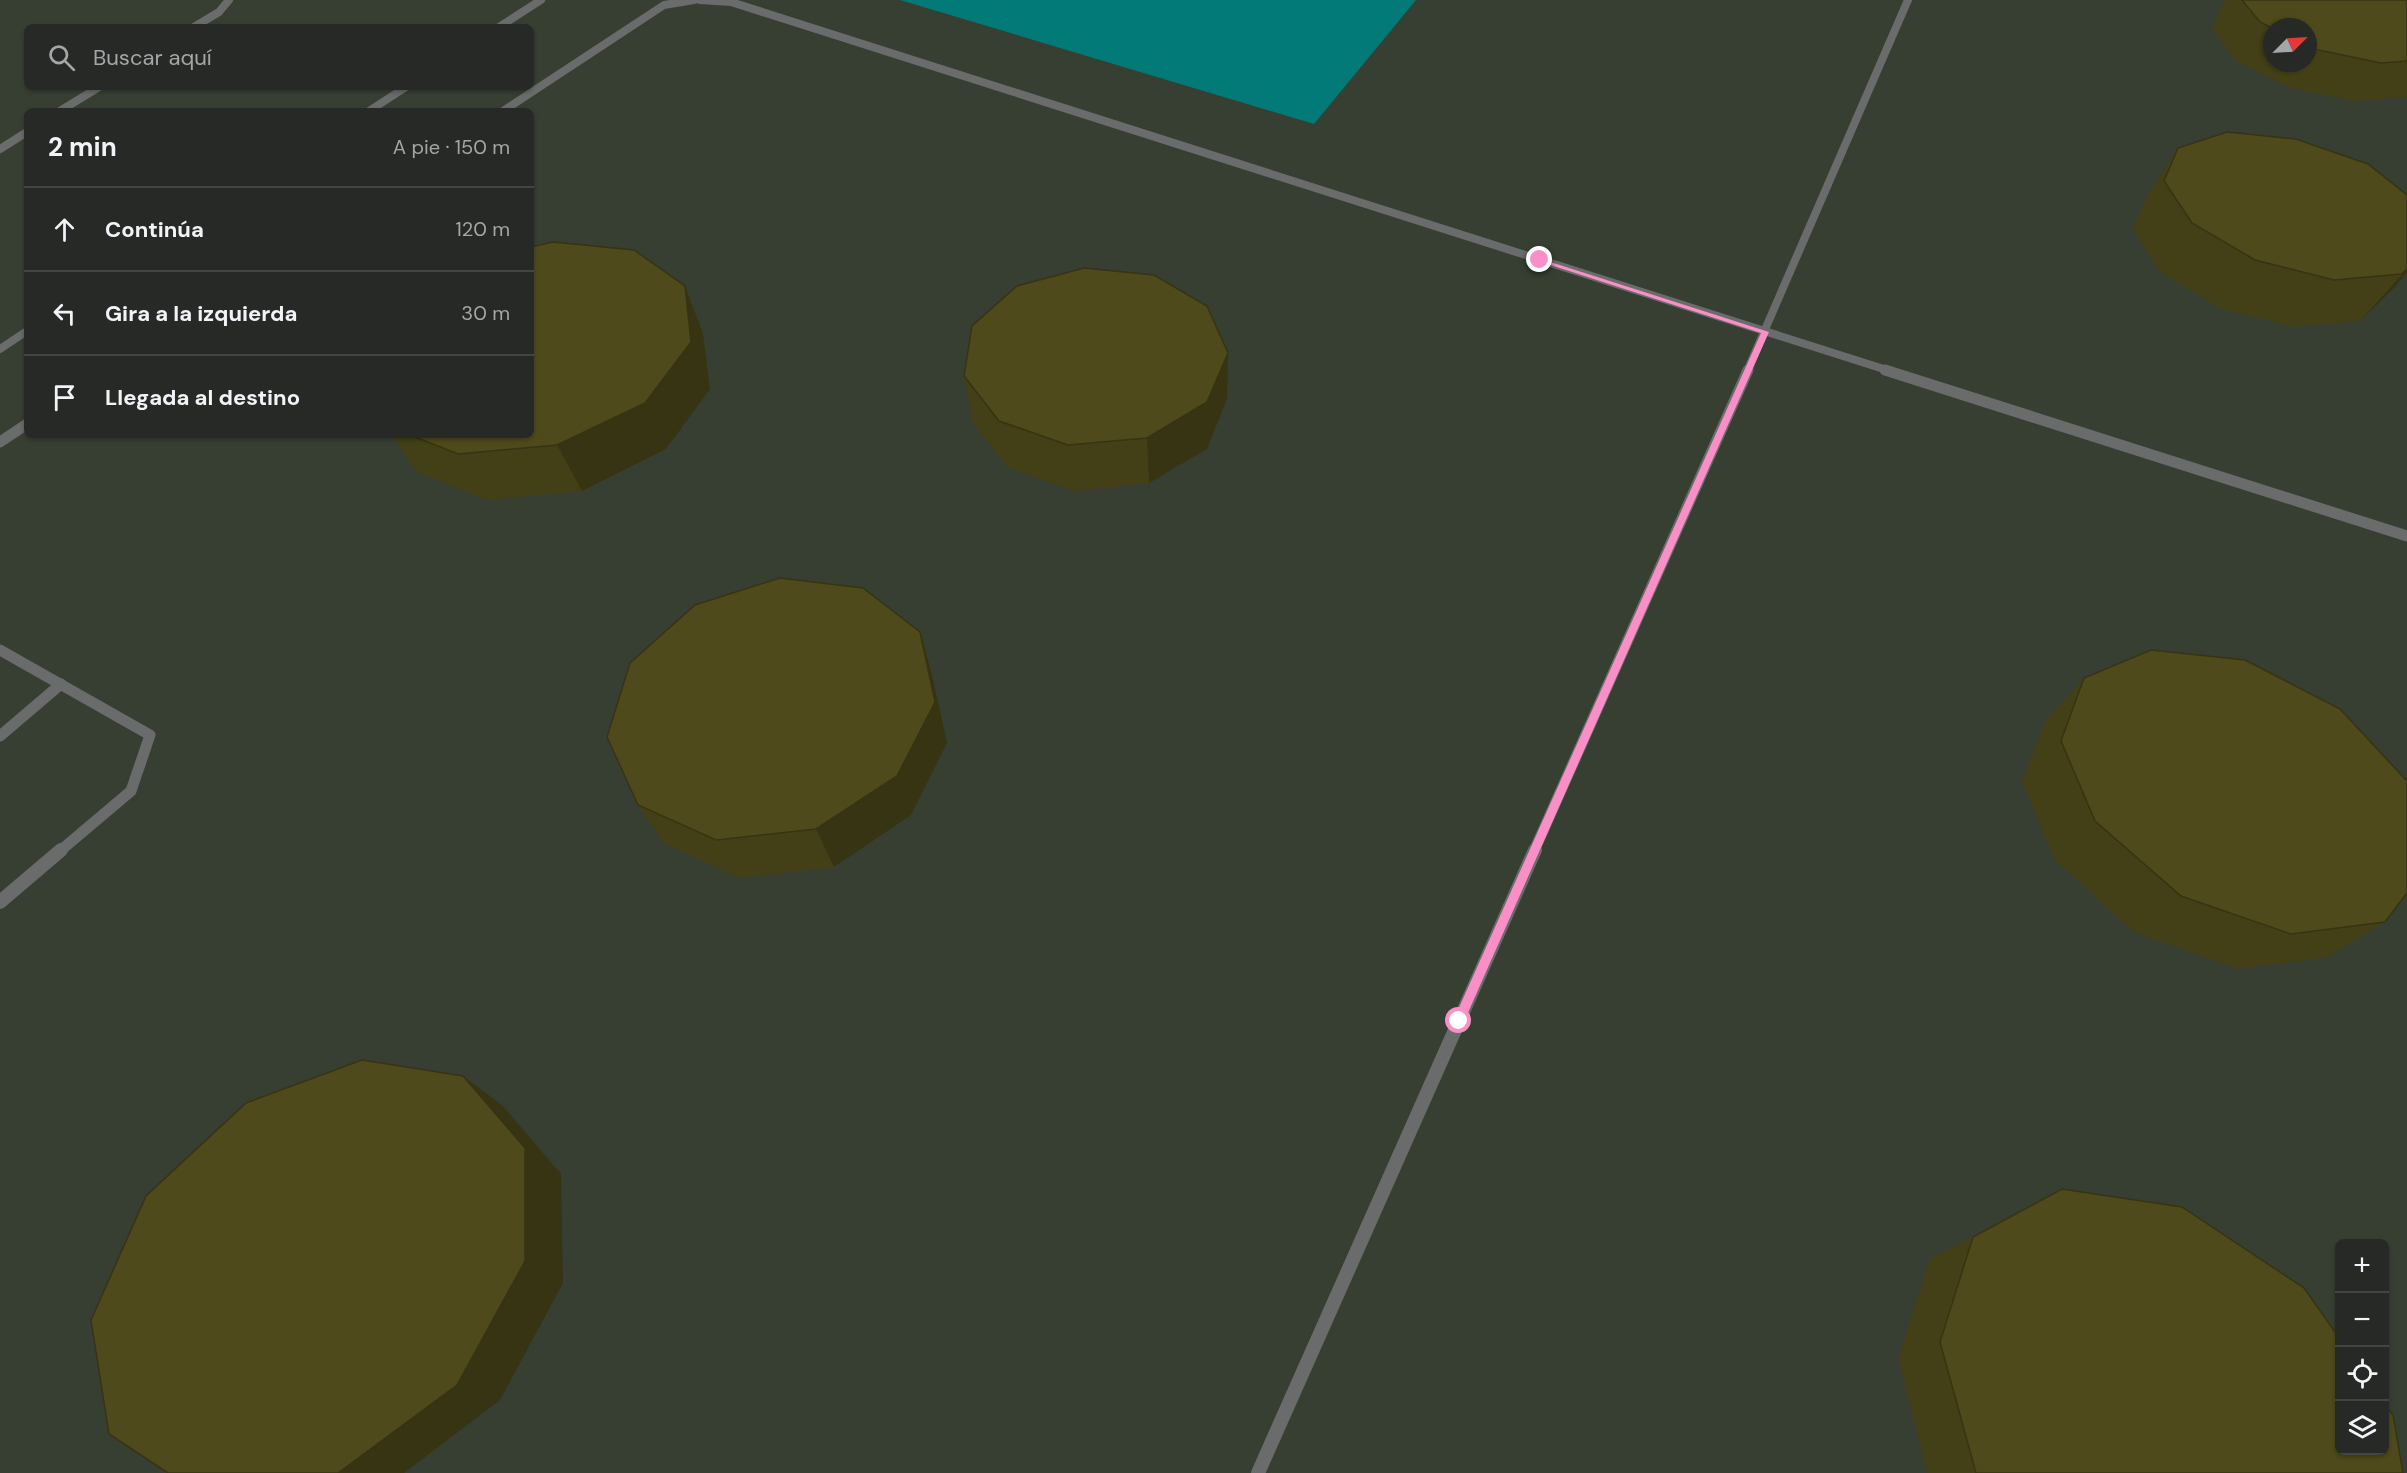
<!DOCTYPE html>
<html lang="es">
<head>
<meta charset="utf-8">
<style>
	body { margin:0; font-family:"DM Sans",sans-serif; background:#323532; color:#f1f3f6 }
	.controls { position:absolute; right:18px; bottom:18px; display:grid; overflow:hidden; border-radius:9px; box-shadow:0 2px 4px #0004 }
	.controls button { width:54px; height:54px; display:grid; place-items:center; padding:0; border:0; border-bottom:2px solid #424542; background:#262925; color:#f1f3f6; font:30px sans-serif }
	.compass { position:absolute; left:2263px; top:18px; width:54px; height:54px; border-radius:50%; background:#262925; box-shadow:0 2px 4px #0004; rotate:66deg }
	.stop { position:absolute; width:18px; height:18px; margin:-14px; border:4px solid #fa8fc7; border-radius:50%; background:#fff }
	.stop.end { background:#fa8fc7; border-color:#fff; box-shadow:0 2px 6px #0008 }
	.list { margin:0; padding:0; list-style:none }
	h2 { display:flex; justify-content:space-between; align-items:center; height:78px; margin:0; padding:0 24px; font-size:26px }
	h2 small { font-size:20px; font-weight:400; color:#a4a6a7 }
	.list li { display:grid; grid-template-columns:39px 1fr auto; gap:18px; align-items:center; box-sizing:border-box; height:84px; padding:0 24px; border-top:2px solid #424542 }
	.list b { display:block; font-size:22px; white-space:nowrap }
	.list em { font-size:20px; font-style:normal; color:#a4a6a7 }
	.icon { flex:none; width:33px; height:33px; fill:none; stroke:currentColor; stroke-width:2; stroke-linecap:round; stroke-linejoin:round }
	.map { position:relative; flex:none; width:2407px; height:1473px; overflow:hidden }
	.search { position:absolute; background:#262925; box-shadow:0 2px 4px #0004; left:24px; top:24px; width:510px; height:66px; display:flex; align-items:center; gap:15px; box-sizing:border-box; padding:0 21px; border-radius:9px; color:#a4a6a7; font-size:22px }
	.panel { position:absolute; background:#262925; box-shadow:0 2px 4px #0004; left:24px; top:108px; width:510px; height:330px; border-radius:9px }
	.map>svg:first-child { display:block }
	.built { fill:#373f33; fill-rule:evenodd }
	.water { fill:#017a78 }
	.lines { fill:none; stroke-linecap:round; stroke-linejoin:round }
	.lane-far2 { stroke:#696c6a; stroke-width:8 }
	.lane-far1 { stroke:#696c6a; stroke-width:11 }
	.lane { stroke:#696c6a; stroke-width:14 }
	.street { stroke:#696c6a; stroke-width:8 }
	.wall { fill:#434017; fill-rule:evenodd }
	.shaded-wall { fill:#373413 }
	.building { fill:#4e4a1b; stroke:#373413; stroke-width:1.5 }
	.route { fill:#fa8fc7 }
</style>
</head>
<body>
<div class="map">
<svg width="2407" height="1473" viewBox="0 0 2407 1473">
	<rect width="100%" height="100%" fill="#333731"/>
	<path class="built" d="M 0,0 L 2407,0 L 2407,1473 L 0,1473 ZM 27,27 L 531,27 L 531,87 L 27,87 ZM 2272,27 L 2308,27 L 2308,63 L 2272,63 ZM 27,111 L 531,111 L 531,435 L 27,435 ZM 2340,1244 L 2384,1244 L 2384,1450 L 2340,1450 Z"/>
	<path class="water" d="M 900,0 L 1416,0 L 1314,124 Z"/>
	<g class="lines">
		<g class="lane-far2">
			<path d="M 700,0 L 731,2 L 1890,371"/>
			<path d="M 194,27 L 219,12 L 229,0"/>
			<path d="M 60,111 L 99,87"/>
			<path d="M 503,111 L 664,5 L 694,0"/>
			<path d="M 0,149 L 27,132"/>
			<path d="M 1747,371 L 1908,0"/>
		</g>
		<g class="lane-far1">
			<path d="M 1885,370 L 2407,536"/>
			<path d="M 0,442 L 27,424"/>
			<path d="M 0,650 L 150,735 L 131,791 L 60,851"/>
			<path d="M 0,736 L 61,684"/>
			<path d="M 1534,851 L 1748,370"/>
		</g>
		<g class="lane">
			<path d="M 0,902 L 61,850"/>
			<path d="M 1258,1473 L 1535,850"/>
		</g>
		<g class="street">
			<path d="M 499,27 L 541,0"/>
			<path d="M 369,111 L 406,87"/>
			<path d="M 0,349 L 27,331"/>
		</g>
	</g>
	<g class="wall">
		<path d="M 2225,0 L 2407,0 L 2407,97 L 2353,101 L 2288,87 L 2235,60 L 2212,29 ZM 2272,27 L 2308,27 L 2308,63 L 2272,63 Z"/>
		<path d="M 2178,148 L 2407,195 L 2407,273 L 2390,292 L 2360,321 L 2295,327 L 2219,308 L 2159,271 L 2133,229 L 2147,196 Z"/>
		<path d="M 685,286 L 703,334 L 710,389 L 666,449 L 582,491 L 487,500 L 416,471 L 392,435 L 531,435 Z"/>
		<path d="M 1228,353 L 1227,399 L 1207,449 L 1149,483 L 1074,491 L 1007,467 L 973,423 L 964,376 Z"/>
		<path d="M 920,632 L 932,675 L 947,743 L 911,815 L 834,867 L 739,878 L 664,843 L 638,805 Z"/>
		<path d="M 2084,678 L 2385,922 L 2328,957 L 2238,969 L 2134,932 L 2054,859 L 2022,781 L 2046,720 Z"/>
		<path d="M 2062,1189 L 2403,1473 L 1927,1473 L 1898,1359 L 1930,1259 Z"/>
	</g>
	<g class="shaded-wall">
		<path d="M 2407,269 L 2407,273 L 2390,292 L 2360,321 Z"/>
		<path d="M 685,286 L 703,334 L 710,389 L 666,449 L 582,491 L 557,445 Z"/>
		<path d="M 1228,353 L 1227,399 L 1207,449 L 1149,483 L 1147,438 Z"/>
		<path d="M 920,632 L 932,675 L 947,743 L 911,815 L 834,867 L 816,829 Z"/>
		<path d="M 463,1076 L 502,1105 L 561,1174 L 563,1283 L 500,1400 L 404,1473 L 338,1473 Z"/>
	</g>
	<g class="building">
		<path d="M 2242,0 L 2407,0 L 2407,61 L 2381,63 L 2314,49 L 2308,46 L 2308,27 L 2272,27 L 2272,28 L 2260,22 Z"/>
		<path d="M 2227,132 L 2296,139 L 2368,164 L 2407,195 L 2407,269 L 2401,274 L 2334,280 L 2255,260 L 2192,223 L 2164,181 L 2178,148 Z"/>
		<path d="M 553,242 L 634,250 L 685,286 L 691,342 L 645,403 L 557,445 L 458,454 L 410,435 L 531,435 L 531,247 Z"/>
		<path d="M 1084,268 L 1154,275 L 1207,306 L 1228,353 L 1207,402 L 1147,438 L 1068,445 L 999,421 L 964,376 L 972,326 L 1017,286 Z"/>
		<path d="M 780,578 L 863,588 L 920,632 L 935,702 L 897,776 L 816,829 L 716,840 L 638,805 L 607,737 L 630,663 L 695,605 Z"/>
		<path d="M 2151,650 L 2245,660 L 2340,709 L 2407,781 L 2407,893 L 2385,922 L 2291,934 L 2181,896 L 2095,821 L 2061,741 L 2084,678 Z"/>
		<path d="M 362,1060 L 463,1076 L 525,1148 L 525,1261 L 457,1385 L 338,1473 L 168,1473 L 109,1434 L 91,1320 L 146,1196 L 246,1103 Z"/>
		<path d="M 2062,1189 L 2182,1207 L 2304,1288 L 2340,1339 L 2340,1450 L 2385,1450 L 2385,1404 L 2393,1415 L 2403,1473 L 1976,1473 L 1940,1342 L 1973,1237 Z"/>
	</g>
	<path class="route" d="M 1538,258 L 1769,332 L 1463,1024 L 1459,1026 L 1453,1021 L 1761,333 L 1538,261 Z"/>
</svg>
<div class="controls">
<button>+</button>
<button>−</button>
<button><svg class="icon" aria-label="locate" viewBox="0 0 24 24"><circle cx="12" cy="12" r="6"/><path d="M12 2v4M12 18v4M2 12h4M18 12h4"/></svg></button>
<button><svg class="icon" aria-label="layers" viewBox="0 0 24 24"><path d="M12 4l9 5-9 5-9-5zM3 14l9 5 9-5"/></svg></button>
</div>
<svg class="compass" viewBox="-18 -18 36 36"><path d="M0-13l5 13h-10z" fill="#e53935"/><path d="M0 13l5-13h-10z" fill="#a4a6a7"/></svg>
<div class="stop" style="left:1459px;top:1021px"></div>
<div class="stop end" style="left:1540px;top:260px"></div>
<div class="search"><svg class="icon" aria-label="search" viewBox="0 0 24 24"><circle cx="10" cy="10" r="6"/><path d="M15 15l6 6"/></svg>Buscar aquí</div>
<section class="panel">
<h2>2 min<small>A pie · 150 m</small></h2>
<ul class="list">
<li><svg class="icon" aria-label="ahead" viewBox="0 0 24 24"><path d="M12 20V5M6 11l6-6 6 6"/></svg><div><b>Continúa</b></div><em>120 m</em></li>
<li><svg class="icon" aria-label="left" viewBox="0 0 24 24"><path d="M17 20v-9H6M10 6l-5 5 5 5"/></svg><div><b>Gira a la izquierda</b></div><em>30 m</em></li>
<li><svg class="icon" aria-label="arrive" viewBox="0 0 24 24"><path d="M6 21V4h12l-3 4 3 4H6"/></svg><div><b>Llegada al destino</b></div></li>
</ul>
</section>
</div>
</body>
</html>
